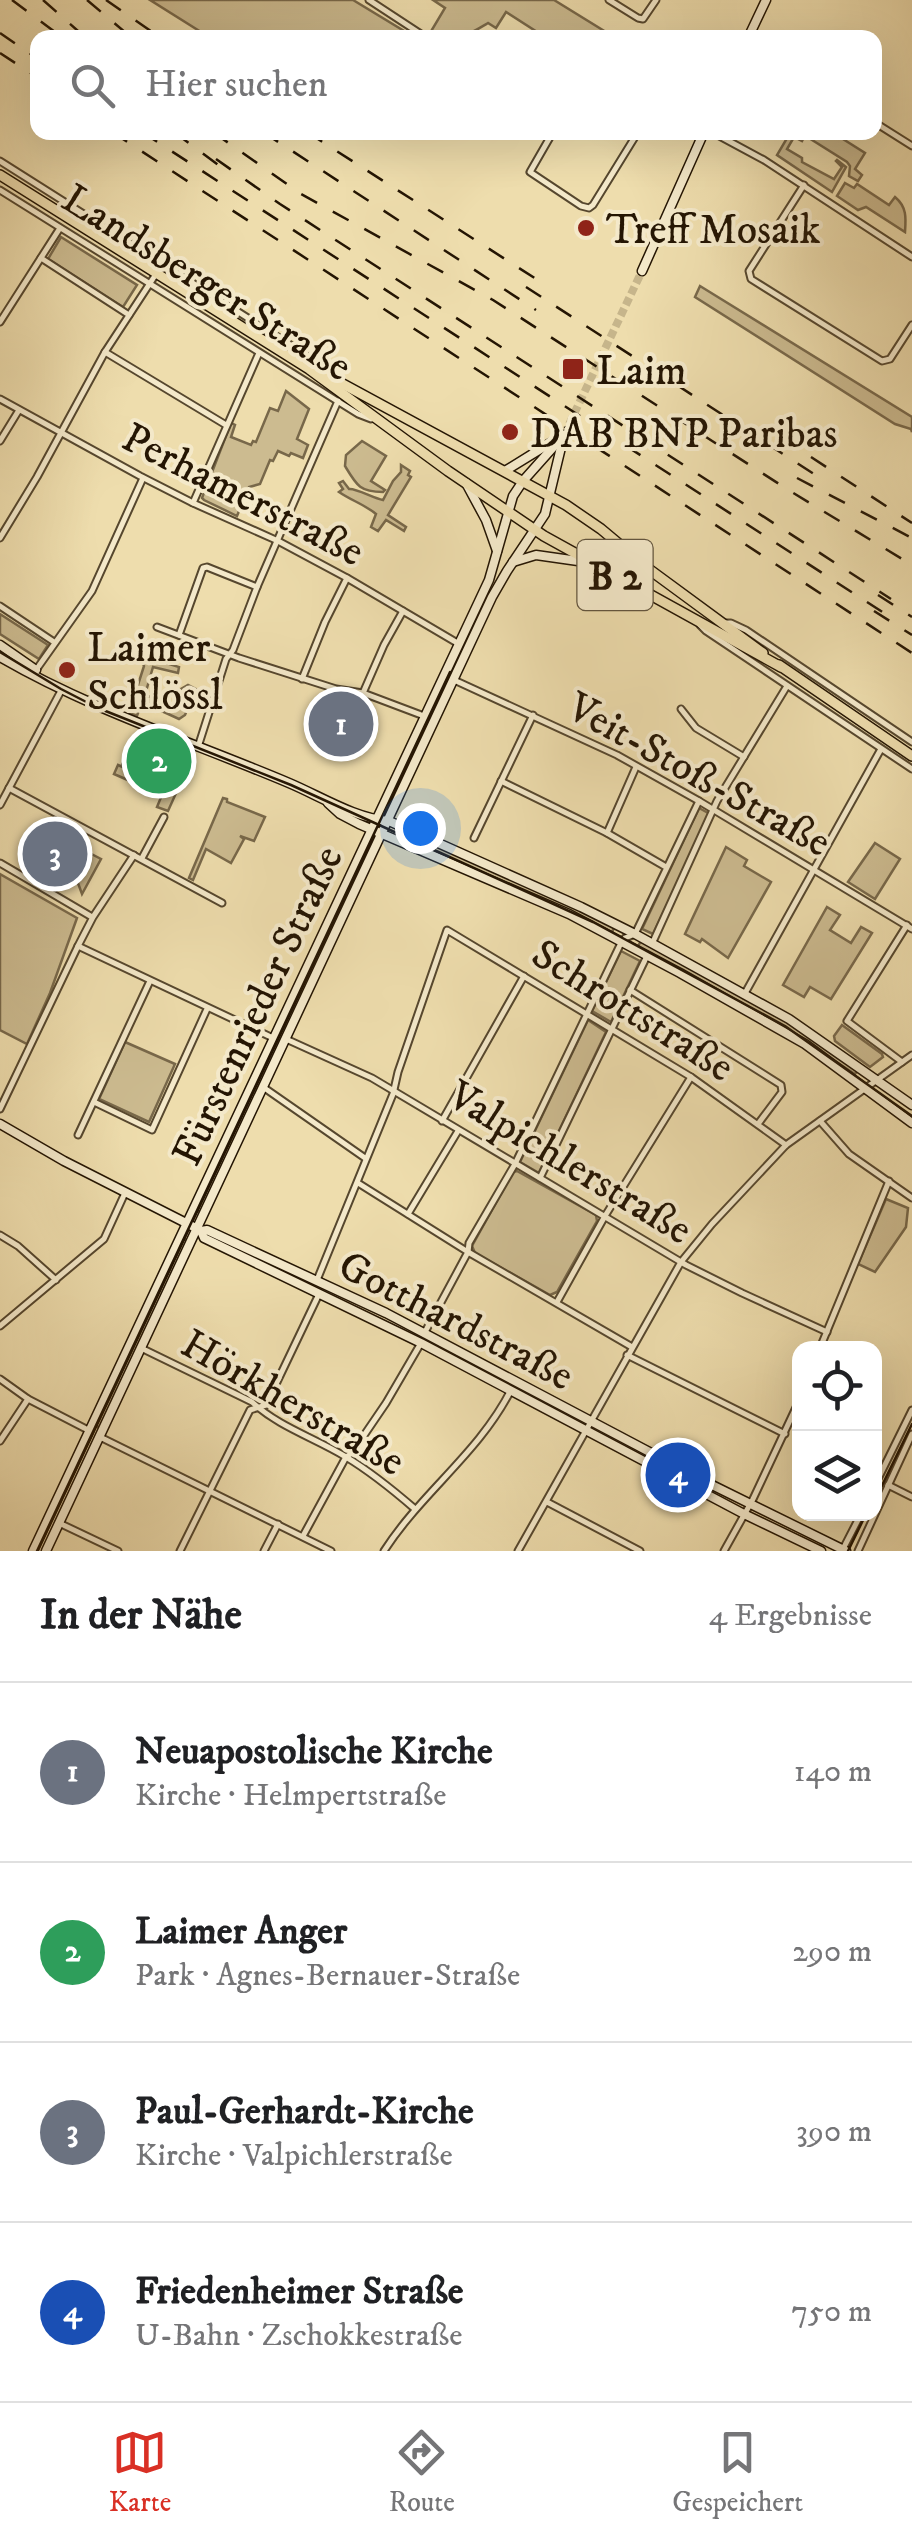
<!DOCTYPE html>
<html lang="de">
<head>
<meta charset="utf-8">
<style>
	body { margin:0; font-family:"IM FELL DW Pica",serif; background:#f6f6f6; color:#202124 }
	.controls { position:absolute; right:30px; bottom:30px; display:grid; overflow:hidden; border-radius:20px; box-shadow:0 10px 40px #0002 }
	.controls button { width:90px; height:90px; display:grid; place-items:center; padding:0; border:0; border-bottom:2px solid #e0e0e0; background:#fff; color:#202124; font:50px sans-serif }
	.you { position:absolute; left:420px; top:828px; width:35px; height:35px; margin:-25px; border:8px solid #fff; border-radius:50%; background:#1a73e8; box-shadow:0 0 0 15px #1a73e833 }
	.badge { display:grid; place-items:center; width:65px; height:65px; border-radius:50%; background:#d93025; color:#fff; font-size:32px; font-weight:700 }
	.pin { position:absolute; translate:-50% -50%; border:5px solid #fff; box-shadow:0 2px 10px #0006 }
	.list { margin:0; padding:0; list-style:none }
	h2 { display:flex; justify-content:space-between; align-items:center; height:130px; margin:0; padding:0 40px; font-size:42px }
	h2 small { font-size:32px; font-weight:400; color:#757577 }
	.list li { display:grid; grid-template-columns:65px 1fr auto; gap:30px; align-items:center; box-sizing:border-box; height:180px; padding:0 40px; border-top:2px solid #e0e0e0 }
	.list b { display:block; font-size:38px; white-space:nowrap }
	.list p { margin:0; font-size:32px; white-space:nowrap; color:#757577 }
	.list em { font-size:32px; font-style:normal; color:#757577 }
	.icon { flex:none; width:55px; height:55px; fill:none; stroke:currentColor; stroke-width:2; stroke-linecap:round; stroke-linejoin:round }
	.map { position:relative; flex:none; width:912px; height:1551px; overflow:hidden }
	.search { position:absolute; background:#fff; box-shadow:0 10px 40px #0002; left:30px; right:30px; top:30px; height:110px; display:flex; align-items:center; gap:25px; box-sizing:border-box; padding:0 35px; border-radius:20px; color:#757577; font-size:38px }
	.sheet { height:850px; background:#fff }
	nav { display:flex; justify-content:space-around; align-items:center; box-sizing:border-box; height:140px; border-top:2px solid #e0e0e0; background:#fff; font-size:28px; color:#757577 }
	nav a { display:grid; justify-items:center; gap:5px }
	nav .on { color:#d93025 }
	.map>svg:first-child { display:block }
	.green { fill:#ccbb90; stroke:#78684a; stroke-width:2.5 }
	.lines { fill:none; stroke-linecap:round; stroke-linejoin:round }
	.secondary-tunnel { stroke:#c6b58b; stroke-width:8; stroke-dasharray:8 4; stroke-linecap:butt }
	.street-casing { stroke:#56472e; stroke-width:9 }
	.secondary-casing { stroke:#241503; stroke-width:11 }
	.primary-casing { stroke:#241503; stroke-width:12 }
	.street { stroke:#f4e9ca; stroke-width:5 }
	.secondary { stroke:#f4e9ca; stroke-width:8 }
	.primary { stroke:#eeddad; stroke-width:9 }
	.tram { stroke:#241503; stroke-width:2.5 }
	.rail { stroke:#241503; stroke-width:2.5; stroke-dasharray:18 18; stroke-linecap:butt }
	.poi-dot { fill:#8f2418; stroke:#f4e9ca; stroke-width:4 }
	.labels { text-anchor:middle; stroke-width:8; stroke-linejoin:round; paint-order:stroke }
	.shield { fill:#f4e9ca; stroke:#62553f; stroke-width:2.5 }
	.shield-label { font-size:40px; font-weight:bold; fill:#241503 }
	.poi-label { font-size:42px; fill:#241503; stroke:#f4e9ca; text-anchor:start }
	.street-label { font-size:42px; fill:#241503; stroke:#f4e9ca }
</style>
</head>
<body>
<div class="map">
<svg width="912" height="1551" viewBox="0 0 912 1551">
	<rect width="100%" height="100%" fill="#eeddad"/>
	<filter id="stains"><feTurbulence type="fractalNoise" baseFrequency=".002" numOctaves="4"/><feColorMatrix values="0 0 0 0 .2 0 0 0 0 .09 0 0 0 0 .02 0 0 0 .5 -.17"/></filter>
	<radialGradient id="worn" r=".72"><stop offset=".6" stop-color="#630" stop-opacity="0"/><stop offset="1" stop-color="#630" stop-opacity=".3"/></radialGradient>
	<g class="green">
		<path d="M 150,0 L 353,0 L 414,37 L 209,37 Z"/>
		<path d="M 433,0 L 554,0 L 614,37 L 545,37 L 506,12 L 496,28 L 488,23 C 468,35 451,46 430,33 L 445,8 Z"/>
		<path d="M 790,133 L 803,139 L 802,141 L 794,137 L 787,149 L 802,158 L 802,162 L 834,179 L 842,167 L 836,161 L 837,160 L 846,167 L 832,192 L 777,155 Z"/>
		<path d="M 801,133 L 827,133 L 833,136 L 835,134 L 865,153 L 855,169 L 862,175 L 858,181 L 849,176 L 850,166 L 847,162 Z"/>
		<path d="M 845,183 L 854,188 L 857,184 L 889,205 L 895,197 C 907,207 906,218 905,232 L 866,207 L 858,210 L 837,196 Z"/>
		<path d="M 61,237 L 137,285 L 123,307 L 48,259 Z"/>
		<path d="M 700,286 L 912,417 L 912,432 L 911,429 L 895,424 L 695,297 Z"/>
		<path d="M 286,391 L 309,409 L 297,439 L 308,445 L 303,458 L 291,453 L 289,456 L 278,451 L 273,461 L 270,460 L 260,484 L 249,487 L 237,516 L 204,500 L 202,498 L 231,423 L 235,425 L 231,437 L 251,445 L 253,441 L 256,442 L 270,408 L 278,411 Z"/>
		<path d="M 362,441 L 386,456 L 371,481 L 385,490 L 383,492 C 360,492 357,486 345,466 L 346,455 Z"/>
		<path d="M 401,465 L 410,471 L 408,475 L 411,477 L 388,515 L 406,527 L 404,531 L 386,520 L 378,531 L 371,527 L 376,514 C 364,504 352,501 339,492 L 343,489 L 339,483 L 343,481 L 349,489 C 356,488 373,498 383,500 L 393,481 L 401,472 Z"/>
		<path d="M 0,614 L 48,645 L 39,659 L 0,634 Z"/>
		<path d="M 144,656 L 179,667 L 178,673 L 153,667 L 145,695 L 178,706 L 184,697 L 179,692 L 181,689 L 188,685 L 196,689 L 185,715 L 179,719 L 142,702 L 137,716 L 129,713 L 144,666 L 142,661 Z"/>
		<path d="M 131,741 L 166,757 L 157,780 L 122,765 Z"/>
		<path d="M 118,765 L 177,791 L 168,811 L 157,807 L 162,795 L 114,774 Z"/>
		<path d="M 223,798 L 227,799 L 227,802 L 265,817 L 254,841 L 240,836 L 244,839 L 231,863 L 206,849 L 193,880 L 189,878 Z"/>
		<path d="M 699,808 L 710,814 L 653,934 L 642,929 Z"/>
		<path d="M 399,832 L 433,846 L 435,844 L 615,926 L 611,934 L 498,881 L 497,879 L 431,853 L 431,850 L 398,835 Z"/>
		<path d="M 372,839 L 376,841 L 201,1212 L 195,1210 Z"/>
		<path d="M 875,843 L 900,859 L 875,899 L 848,882 Z"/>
		<path d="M 74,845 L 101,859 L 82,894 L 68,856 Z"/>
		<path d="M 726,847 L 747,860 L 744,866 L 771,882 L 728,958 L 702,939 L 700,942 L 685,934 Z"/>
		<path d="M 0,874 L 77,918 L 50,993 L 27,1044 L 0,1030 Z"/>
		<path d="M 827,907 L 840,915 L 830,930 L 851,943 L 861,927 L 872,933 L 831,999 L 810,987 L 804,997 L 783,985 Z"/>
		<path d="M 641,941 L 794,1026 L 858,1070 L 855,1074 L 776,1023 L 637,948 Z"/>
		<path d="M 621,951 L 640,961 L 611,1022 L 592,1011 Z"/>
		<path d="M 588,1020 L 606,1032 L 539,1173 L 520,1162 Z"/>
		<path d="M 842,1025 L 882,1054 L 883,1057 L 870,1067 L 835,1041 L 834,1036 Z"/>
		<path d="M 125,1042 L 175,1064 L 149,1122 L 99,1099 Z"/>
		<path d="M 517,1171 L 596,1215 L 597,1221 L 557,1292 L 550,1295 L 475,1253 L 472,1246 L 513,1172 Z"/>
		<path d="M 886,1199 L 908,1208 L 906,1227 L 875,1272 L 858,1264 Z"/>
		<path d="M 181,1238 L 188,1241 L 101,1428 L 94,1425 Z"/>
	</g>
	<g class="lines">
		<path class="secondary-tunnel" d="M 564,435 L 642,271"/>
		<g class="street-casing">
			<g id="street">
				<path d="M 369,0 L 427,38"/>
				<path d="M 609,0 L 638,18 L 643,19 L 656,0"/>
				<path d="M 874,122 L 912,146"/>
				<path d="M 553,132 L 530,172 L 581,206 L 589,208 L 593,205 L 638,132"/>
				<path d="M 712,132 L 764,160 L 912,257"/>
				<path d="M 0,161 L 311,358 L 329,373"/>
				<path d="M 804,185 L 749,271 L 751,279 L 882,361 L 890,359 L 912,325"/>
				<path d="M 0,190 L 358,414 L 371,419"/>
				<path d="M 41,258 L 129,315"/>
				<path d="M 0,322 L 60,228"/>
				<path d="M 105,352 L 226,425"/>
				<path d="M 0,399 L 140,476 L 193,503 L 278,541 L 347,578 L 459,644"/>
				<path d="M 0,441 L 19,410"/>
				<path d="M 193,503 L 259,353"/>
				<path d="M 0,538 L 37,477 L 105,352 L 156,274"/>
				<path d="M 0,606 L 54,642"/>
				<path d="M 726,623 L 731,623 L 746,630 L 912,742"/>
				<path d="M 700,625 L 706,631 L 912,769"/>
				<path d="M 157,627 L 239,658 L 336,689 L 363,693 L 424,716"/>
				<path d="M 179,635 L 203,568 L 207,567 L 257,587"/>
				<path d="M 36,670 L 92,591 L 143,478"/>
				<path d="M 302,679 L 325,622 L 347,578"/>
				<path d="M 454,680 L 617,755 L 699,801 L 912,929"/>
				<path d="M 363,693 L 384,645 L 403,611"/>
				<path d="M 681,709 L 696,728 L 744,757"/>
				<path d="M 198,747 L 226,659 L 233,650 L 257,587 L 338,401"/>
				<path d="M 501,781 L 607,833 L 666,867"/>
				<path d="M 9,788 L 222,903"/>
				<path d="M 0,805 L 62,689"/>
				<path d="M 607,833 L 636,767"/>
				<path d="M 474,838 L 533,715"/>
				<path d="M 142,858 L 164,817"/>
				<path d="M 0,863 L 92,917"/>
				<path d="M 652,944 L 717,801 L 787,686"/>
				<path d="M 78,946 L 273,1038"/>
				<path d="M 630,990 L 781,1085 L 782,1092 L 758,1124"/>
				<path d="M 744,995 L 881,749"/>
				<path d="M 286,1039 L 372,1078 L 686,1265 L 742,1293 L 827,1332"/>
				<path d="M 902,1062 L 847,1021 L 907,925"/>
				<path d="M 263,1087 L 365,1158"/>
				<path d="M 94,1102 L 152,1130 L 207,1009"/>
				<path d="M 0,1109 L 78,946 L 93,917 L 134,855"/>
				<path d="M 442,1121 L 524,976"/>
				<path d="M 820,1121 L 849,1154 L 912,1198"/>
				<path d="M 78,1135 L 150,981"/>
				<path d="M 540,1178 L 647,956"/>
				<path d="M 358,1183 L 468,1252 L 632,1347"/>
				<path d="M 408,1214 L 458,1131"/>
				<path d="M 0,1235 L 18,1246 L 56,1280"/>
				<path d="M 317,1280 L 393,1094 L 398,1072 L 447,930 L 691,1077 L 786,1145"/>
				<path d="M 557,1302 L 605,1216 L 691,1077"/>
				<path d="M 0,1326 L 104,1239 L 125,1193"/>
				<path d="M 425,1332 L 468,1252 L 469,1243 L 515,1164 L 621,943 L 625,938 L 635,934 L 699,801"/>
				<path d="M 141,1348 L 252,1402 C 279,1427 315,1438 346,1457 C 371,1472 393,1490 415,1509"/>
				<path d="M 820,1348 L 889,1181"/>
				<path d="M 627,1355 L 785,1434"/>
				<path d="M 0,1379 L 28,1399 L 90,1431"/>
				<path d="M 100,1437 L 331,1551"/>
				<path d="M 0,1441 L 28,1399"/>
				<path d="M 888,1485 L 912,1497"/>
				<path d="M 874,1487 L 912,1410"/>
				<path d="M 547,1502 L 640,1551"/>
				<path d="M 59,1523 L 118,1551"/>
				<path d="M 303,1536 L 346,1457 L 352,1453 L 386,1403 L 421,1343"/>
				<path d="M 180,1551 L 250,1410 L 266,1405 L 319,1294"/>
				<path d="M 264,1551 L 278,1524"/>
				<path d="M 384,1551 C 422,1492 479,1453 511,1390"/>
				<path d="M 518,1551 L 681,1262 L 712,1224 L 786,1145 L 912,1055"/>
				<path d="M 724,1551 L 753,1499 L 800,1399"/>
				<path d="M 842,1551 L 861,1514"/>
				<path d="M 858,1551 L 912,1434"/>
			</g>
		</g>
		<g class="secondary-casing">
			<g id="secondary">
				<path d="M 748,38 L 766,0"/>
				<path d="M 642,271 L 704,132"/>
				<path d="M 505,471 L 560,437"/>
				<path d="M 466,483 L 486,520 L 497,551"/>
				<path d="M 513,562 L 536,555 L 592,563"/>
				<path d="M 0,645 L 36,670"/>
				<path d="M 0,657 C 91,710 192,742 289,783 C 320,796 356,819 389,821 L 581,907 L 635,934 L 789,1019 L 912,1105"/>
				<path d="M 328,803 L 340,814 L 359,824 L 569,914 L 680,973 L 805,1044 L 912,1123"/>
				<path d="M 0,1124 L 64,1161 L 190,1225 L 201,1231 L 204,1238 L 421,1343 L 744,1514 L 821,1551"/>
				<path d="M 201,1231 L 207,1230 L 386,1313 L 712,1485 L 846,1551"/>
				<path d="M 33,1551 L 489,580 L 513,496 L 523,481 L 564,435"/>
				<path d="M 46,1551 L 492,597 L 507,571 L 545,514 L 563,439"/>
			</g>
		</g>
		<g class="primary-casing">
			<g id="primary">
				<path d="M 0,175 L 309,369 L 448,471 L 544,536 L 781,667"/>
				<path d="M 316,372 L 328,376 L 566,505 L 601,529 L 650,570 L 763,653"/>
				<path d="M 779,665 L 912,756"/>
			</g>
		</g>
		<use href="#street" class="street"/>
		<use href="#secondary" class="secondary"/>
		<use href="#primary" class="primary"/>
		<g class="tram">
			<path d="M 0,652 L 61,689 L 98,708 L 291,785 L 593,922 L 785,1026 L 912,1116"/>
			<path d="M 874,1502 L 912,1424"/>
			<path d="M 37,1551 L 450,672"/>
			<path d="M 848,1551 L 866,1514"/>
		</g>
		<g class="rail">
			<path d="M 12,0 L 63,38"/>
			<path d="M 43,0 L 86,38"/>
			<path d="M 87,0 L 132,38"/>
			<path d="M 106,0 L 161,38"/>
			<path d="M 0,33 L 38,59"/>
			<path d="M 0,53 L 38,78"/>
			<path d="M 112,132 L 912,653"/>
			<path d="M 142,132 L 887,615"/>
			<path d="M 174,132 L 225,170"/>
			<path d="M 213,132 L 301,194 L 493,300 L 790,491 L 912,565"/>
			<path d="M 263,132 L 536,310"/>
			<path d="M 307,132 L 547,286"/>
			<path d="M 216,159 L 280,204 L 891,599"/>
			<path d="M 526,287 L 820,478"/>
			<path d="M 811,457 L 912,523"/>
			<path d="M 797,478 L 912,538"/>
			<path d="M 878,595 L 912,617"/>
			<path d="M 874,611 L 912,635"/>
		</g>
	</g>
	<g class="poi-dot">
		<circle cx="586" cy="228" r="10"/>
		<rect x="561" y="357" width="24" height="24" rx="5"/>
		<circle cx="510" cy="432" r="10"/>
		<circle cx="67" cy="670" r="10"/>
	</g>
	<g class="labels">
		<rect class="shield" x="577.5" y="540" width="75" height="70" rx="8"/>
		<g class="shield-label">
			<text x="615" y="589">B 2</text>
		</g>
		<g class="poi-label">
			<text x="606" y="243">Treff Mosaik</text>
			<text x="596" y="384">Laim</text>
			<text x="530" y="447">DAB BNP Paribas</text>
			<text x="87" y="661">Laimer<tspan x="87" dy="48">Schlössl</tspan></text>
		</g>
		<g class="street-label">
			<text transform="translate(208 281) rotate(32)" y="15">Landsberger Straße</text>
			<text transform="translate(244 493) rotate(27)" y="15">Perhamerstraße</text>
			<text transform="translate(700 773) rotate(29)" y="15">Veit-Stoß-Straße</text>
			<text transform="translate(256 1005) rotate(-65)" y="15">Fürstenrieder Straße</text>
			<text transform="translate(634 1009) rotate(32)" y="15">Schrottstraße</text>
			<text transform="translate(571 1161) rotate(31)" y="15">Valpichlerstraße</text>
			<text transform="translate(457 1319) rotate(27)" y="15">Gotthardstraße</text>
			<text transform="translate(294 1401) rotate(30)" y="15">Hörkherstraße</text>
		</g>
	</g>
	<rect width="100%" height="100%" filter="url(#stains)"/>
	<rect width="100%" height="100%" fill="url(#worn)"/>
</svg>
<div class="controls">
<button><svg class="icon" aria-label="locate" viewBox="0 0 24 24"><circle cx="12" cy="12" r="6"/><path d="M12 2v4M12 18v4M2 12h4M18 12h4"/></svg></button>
<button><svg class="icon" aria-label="layers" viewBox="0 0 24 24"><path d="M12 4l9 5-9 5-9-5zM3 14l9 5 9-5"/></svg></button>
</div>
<div class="you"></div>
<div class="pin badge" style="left:341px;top:724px;background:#6b7280">1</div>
<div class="pin badge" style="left:159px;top:761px;background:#2e9e5b">2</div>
<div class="pin badge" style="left:55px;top:854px;background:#6b7280">3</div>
<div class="pin badge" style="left:678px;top:1475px;background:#1a4fb4">4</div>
<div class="search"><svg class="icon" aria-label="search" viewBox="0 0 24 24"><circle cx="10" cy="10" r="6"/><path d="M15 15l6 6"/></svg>Hier suchen</div>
</div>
<section class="sheet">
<h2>In der Nähe<small>4 Ergebnisse</small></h2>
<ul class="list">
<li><span class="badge" style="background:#6b7280">1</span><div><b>Neuapostolische Kirche</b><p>Kirche · Helmpertstraße</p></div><em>140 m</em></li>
<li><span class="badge" style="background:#2e9e5b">2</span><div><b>Laimer Anger</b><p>Park · Agnes-Bernauer-Straße</p></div><em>290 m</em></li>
<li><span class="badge" style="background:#6b7280">3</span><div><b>Paul-Gerhardt-Kirche</b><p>Kirche · Valpichlerstraße</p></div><em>390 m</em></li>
<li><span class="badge" style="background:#1a4fb4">4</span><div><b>Friedenheimer Straße</b><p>U-Bahn · Zschokkestraße</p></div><em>750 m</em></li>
</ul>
</section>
<nav>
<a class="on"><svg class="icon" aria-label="map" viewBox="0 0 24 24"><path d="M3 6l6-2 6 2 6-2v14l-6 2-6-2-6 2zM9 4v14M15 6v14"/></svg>Karte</a>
<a><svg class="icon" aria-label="directions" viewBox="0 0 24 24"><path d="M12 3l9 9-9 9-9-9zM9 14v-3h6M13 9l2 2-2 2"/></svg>Route</a>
<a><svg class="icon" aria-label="saved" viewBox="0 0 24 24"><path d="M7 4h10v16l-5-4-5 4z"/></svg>Gespeichert</a>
</nav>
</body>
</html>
